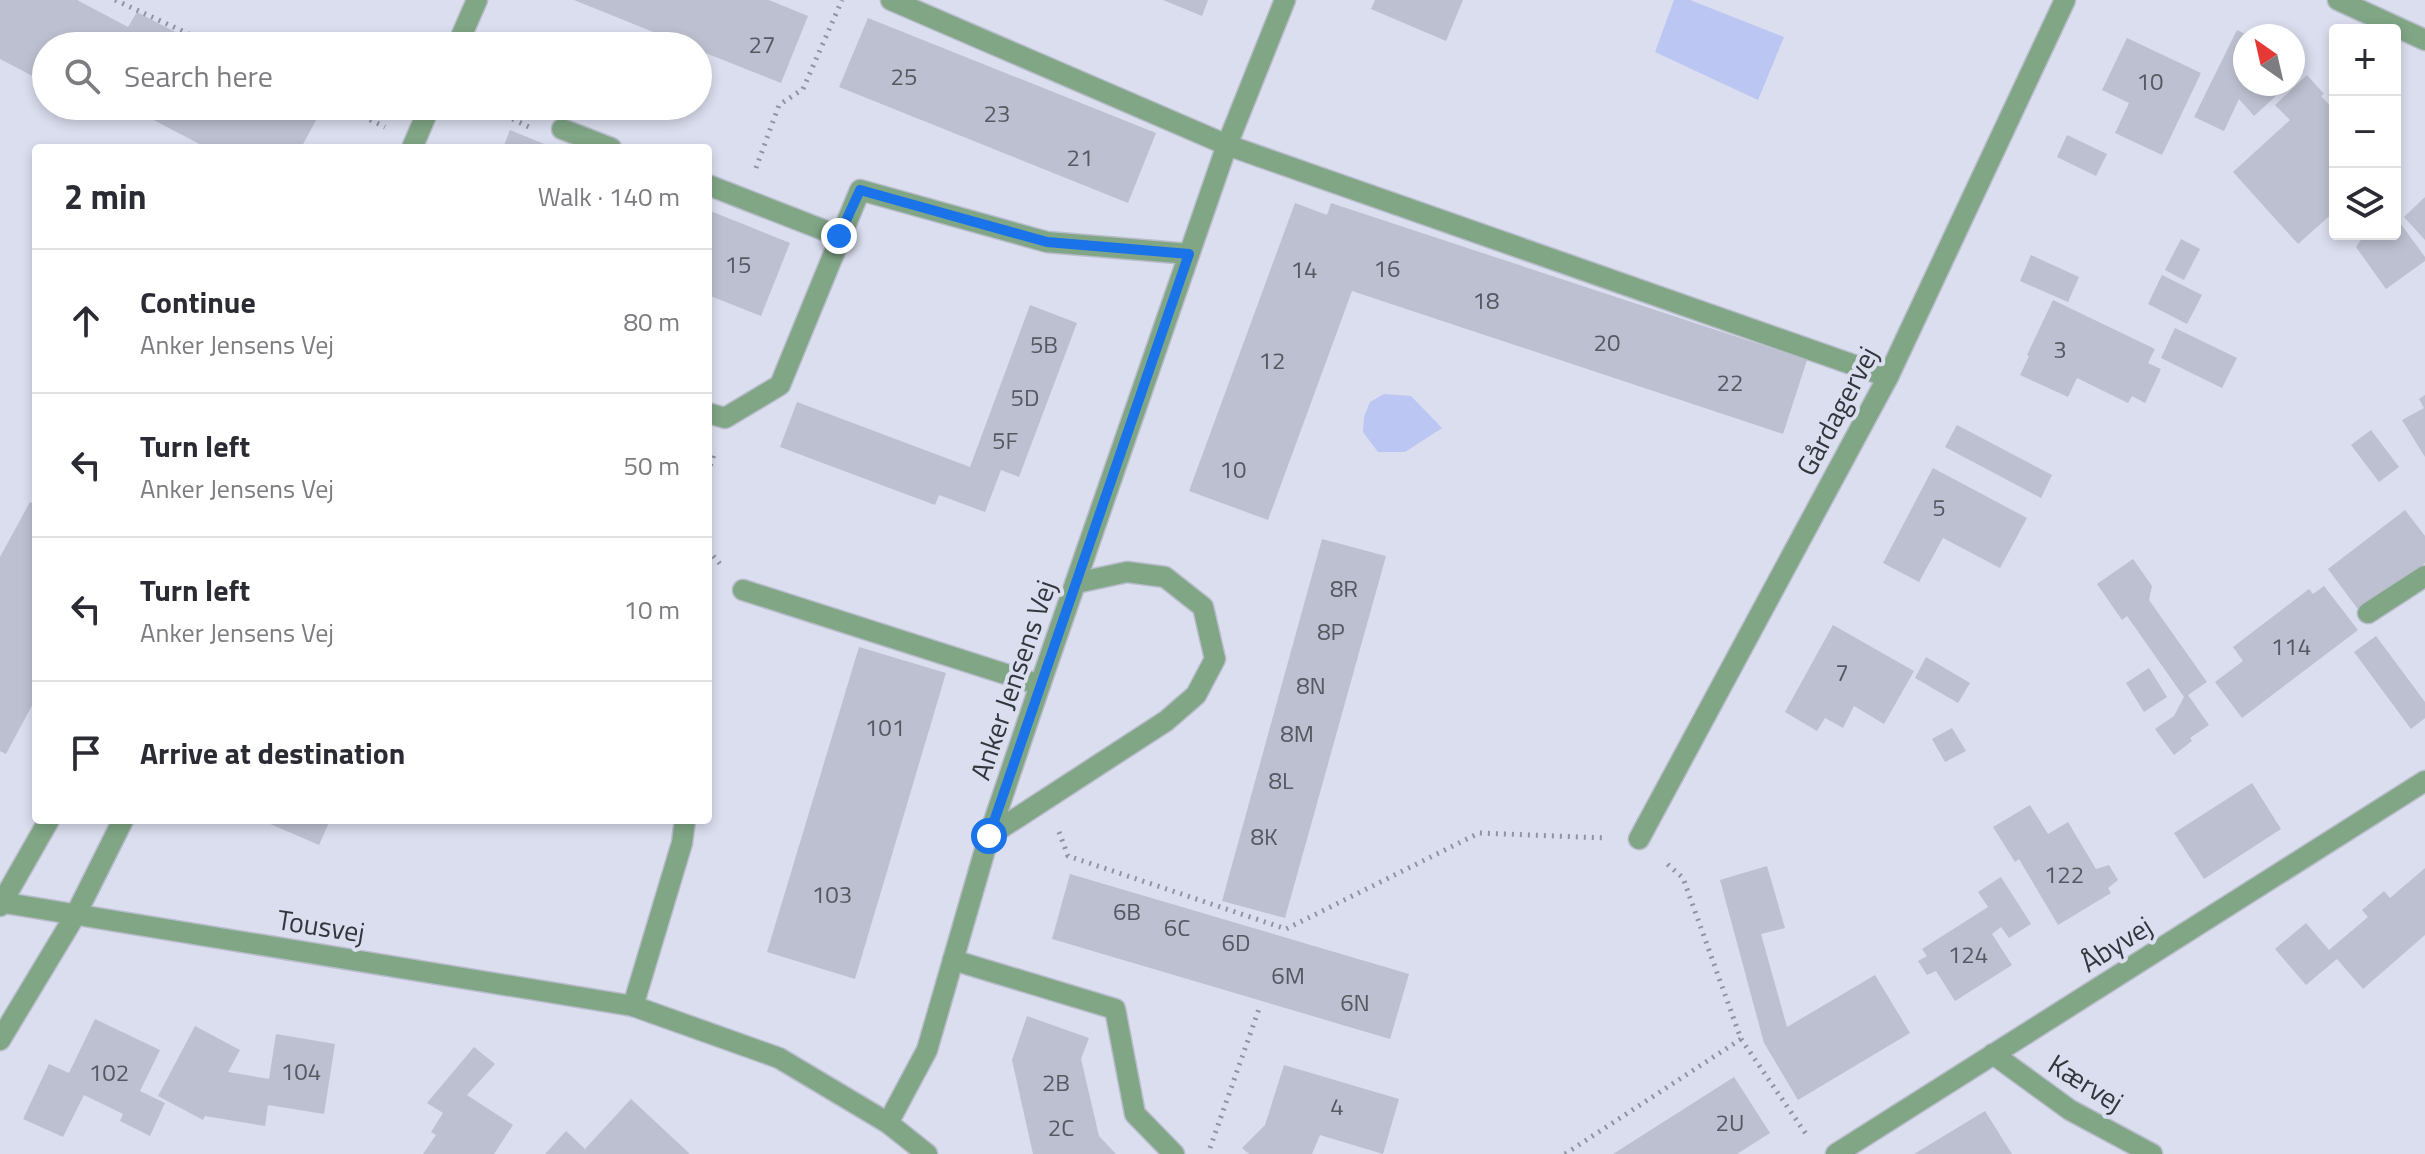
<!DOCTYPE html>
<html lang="en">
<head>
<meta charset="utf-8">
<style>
	body { margin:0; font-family:"Titillium Web",sans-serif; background:#f7f7f7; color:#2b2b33 }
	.controls { position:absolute; right:24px; top:24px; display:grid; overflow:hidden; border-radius:8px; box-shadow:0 4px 12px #0003 }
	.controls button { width:72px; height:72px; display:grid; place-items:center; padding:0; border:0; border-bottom:2px solid #e1e1e2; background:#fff; color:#2b2b33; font:40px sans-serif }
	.compass { position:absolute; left:2233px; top:24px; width:72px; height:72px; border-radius:50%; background:#fff; box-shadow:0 4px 12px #0003; rotate:326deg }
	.stop { position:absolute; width:24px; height:24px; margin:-18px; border:6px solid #1a73e8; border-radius:50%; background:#fff }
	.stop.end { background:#1a73e8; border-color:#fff; box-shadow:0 2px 8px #0008 }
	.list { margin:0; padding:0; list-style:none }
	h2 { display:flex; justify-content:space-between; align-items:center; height:104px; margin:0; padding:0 32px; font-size:34px }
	h2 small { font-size:26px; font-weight:400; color:#7c7c81 }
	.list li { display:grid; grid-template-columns:52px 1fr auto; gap:24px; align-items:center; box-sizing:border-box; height:144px; padding:0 32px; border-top:2px solid #e1e1e2 }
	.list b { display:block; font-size:30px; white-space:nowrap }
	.list p { margin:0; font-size:26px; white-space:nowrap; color:#7c7c81 }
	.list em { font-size:26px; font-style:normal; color:#7c7c81 }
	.icon { flex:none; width:44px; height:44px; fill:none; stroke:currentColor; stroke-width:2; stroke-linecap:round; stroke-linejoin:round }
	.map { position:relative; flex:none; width:2425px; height:1154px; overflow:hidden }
	.search { position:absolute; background:#fff; box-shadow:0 4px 12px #0003; left:32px; top:32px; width:680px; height:88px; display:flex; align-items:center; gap:20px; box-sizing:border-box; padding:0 28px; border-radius:44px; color:#7c7c81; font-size:30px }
	.panel { position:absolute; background:#fff; box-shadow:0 4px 12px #0003; left:32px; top:144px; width:680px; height:680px; border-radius:8px }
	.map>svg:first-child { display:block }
	.green { fill:#bbc6f3 }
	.building { fill:#bcc0d0 }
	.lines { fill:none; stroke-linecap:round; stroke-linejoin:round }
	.minor-casing { stroke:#b9bccb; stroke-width:23 }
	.path { stroke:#9094a0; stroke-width:5; stroke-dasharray:2 6; stroke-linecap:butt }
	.minor { stroke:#80a686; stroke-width:20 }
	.route { stroke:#1a73e8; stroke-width:10 }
	.labels { text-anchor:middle; stroke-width:8; stroke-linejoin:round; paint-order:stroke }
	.number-label { font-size:24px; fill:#565862 }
	.street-label { font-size:28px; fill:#34363d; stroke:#dadeee }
</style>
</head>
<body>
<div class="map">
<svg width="2425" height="1154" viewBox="0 0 2425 1154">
	<rect width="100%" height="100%" fill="#dadeee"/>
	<g class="green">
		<path d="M 1674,0 L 1690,0 L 1784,37 L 1758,100 L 1655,52 Z"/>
		<path d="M 1384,394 L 1411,396 L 1442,428 L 1405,452 L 1378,452 L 1363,432 L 1364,417 L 1370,402 Z"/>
	</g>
	<g class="building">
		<path d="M 0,0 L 77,0 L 128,27 L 137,12 L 202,46 L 46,46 L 46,83 L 0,59 Z"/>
		<path d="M 574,0 L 769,0 L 808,16 L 781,83 L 698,50 L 698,46 L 688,46 Z"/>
		<path d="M 1163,0 L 1208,0 L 1202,16 Z"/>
		<path d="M 1375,0 L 1463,0 L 1446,41 L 1371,9 Z"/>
		<path d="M 868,18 L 1156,133 L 1128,203 L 839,87 Z"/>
		<path d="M 2237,30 L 2245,34 L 2245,84 L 2289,84 L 2254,116 L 2239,99 L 2224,131 L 2194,117 Z"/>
		<path d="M 2127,38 L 2201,73 L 2162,155 L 2115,133 L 2129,103 L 2102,90 Z"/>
		<path d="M 2307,75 L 2324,94 L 2321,96 L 2335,111 L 2335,211 L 2298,244 L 2233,172 L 2290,120 L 2275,105 Z"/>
		<path d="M 127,106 L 317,106 L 322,109 L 301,148 L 207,148 Z"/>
		<path d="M 510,130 L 554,148 L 503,148 Z"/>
		<path d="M 2067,135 L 2107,154 L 2096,176 L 2057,157 Z"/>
		<path d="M 2425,197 L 2425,240 L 2404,217 Z"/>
		<path d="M 1295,203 L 1327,215 L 1331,203 L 1807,360 L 1783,434 L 1352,291 L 1268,520 L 1189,491 Z"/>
		<path d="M 708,210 L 790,243 L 761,316 L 708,295 Z"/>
		<path d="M 2395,216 L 2425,257 L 2425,261 L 2386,289 L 2356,247 L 2365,234 L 2395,234 Z"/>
		<path d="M 2181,239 L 2200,249 L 2184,280 L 2165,270 Z"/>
		<path d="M 2031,255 L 2079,277 L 2068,302 L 2020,281 Z"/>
		<path d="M 2162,275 L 2202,295 L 2187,324 L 2148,304 Z"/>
		<path d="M 2053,300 L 2155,349 L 2148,363 L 2161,369 L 2145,403 L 2132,396 L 2128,403 L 2077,378 L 2068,397 L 2020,375 L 2029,356 L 2027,355 Z"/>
		<path d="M 1030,305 L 1077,323 L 1019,477 L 1001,470 L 985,512 L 939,495 L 935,505 L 780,447 L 797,402 L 970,467 Z"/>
		<path d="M 2175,328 L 2237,358 L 2222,388 L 2161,358 Z"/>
		<path d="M 2425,395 L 2425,457 L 2402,420 L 2424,408 L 2419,399 Z"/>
		<path d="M 1957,425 L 2052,475 L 2041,498 L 1945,447 Z"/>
		<path d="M 2371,430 L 2399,467 L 2379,482 L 2351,445 Z"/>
		<path d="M 1933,468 L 2027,518 L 2000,568 L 1943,538 L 1919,582 L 1883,563 Z"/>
		<path d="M 30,502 L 36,505 L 36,698 L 6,754 L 0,751 L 0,557 Z"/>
		<path d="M 2405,510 L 2425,536 L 2425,563 L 2360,612 L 2328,569 Z"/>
		<path d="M 1322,539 L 1386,556 L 1285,918 L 1222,901 Z"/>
		<path d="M 2133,559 L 2152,586 L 2149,600 L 2207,682 L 2188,695 L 2209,725 L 2190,738 L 2192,741 L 2174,755 L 2155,729 L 2174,716 L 2184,697 L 2127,616 L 2122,620 L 2097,584 Z"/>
		<path d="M 2324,586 L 2358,630 L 2242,718 L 2215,682 L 2243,661 L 2233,647 L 2309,589 L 2313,594 Z"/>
		<path d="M 1833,625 L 1914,671 L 1884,724 L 1854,706 L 1843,728 L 1825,718 L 1817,731 L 1785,712 Z"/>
		<path d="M 2376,636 L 2425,702 L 2425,718 L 2411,729 L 2354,652 Z"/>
		<path d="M 859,647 L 946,673 L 855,979 L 767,952 Z"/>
		<path d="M 1926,657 L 1970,683 L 1958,703 L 1915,678 Z"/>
		<path d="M 2149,668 L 2167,697 L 2144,712 L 2126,683 Z"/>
		<path d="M 1952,728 L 1966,751 L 1945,762 L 1932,739 Z"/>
		<path d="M 2252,783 L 2281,829 L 2204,879 L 2174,833 Z"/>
		<path d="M 2030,805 L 2048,834 L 2068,822 L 2096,869 L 2109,865 L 2118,880 L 2108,888 L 2111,893 L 2058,925 L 2019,859 L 2015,862 L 1993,827 Z"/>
		<path d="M 261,820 L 330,820 L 319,845 Z"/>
		<path d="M 1767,866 L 1785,928 L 1761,934 L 1787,1027 L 1875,975 L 1910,1033 L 1798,1100 L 1764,1043 L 1720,880 Z"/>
		<path d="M 2425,868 L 2425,935 L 2363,989 L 2337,959 L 2306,985 L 2275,949 L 2306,923 L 2329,950 L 2368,917 L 2362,910 L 2384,891 L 2390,898 Z"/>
		<path d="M 1070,874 L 1409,974 L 1390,1039 L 1052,939 Z"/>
		<path d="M 2001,877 L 2031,924 L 2009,938 L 2001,927 L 1992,934 L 2012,965 L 1955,1001 L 1936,971 L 1927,975 L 1918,961 L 1927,956 L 1922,949 L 1988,907 L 1978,892 Z"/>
		<path d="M 1027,1016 L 1089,1038 L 1081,1059 L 1099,1136 L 1116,1154 L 1033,1154 L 1012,1060 Z"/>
		<path d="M 95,1019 L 160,1050 L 140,1091 L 165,1103 L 150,1136 L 120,1121 L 123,1114 L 84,1095 L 63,1137 L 23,1119 L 49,1064 L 69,1073 Z"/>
		<path d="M 195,1026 L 240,1050 L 228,1072 L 269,1079 L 276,1034 L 335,1044 L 324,1114 L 268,1105 L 265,1126 L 205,1116 L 203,1120 L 158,1096 Z"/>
		<path d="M 474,1047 L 495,1064 L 467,1095 L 513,1125 L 494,1154 L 423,1154 L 436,1135 L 431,1132 L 443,1113 L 427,1103 Z"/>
		<path d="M 1284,1065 L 1399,1099 L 1383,1154 L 1320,1135 L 1312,1154 L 1249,1154 L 1242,1148 L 1265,1125 Z"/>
		<path d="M 1734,1077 L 1770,1133 L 1737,1154 L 1613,1154 Z"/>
		<path d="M 631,1099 L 690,1154 L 545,1154 L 566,1131 L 585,1149 Z"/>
		<path d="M 1985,1111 L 2012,1154 L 1914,1154 Z"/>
	</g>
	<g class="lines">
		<g class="minor-casing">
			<g id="minor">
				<path d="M 891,0 L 1227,145 L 1888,377"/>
				<path d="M 2338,0 L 2425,40"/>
				<path d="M 457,46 L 477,0"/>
				<path d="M 562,129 L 611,148"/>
				<path d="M 412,148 L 430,106"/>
				<path d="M 708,185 L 839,236"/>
				<path d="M 708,413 L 725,418 L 780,385 L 860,190 L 1047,242 L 1189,254"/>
				<path d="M 743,590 L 1040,685"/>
				<path d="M 2368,613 L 2425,576"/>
				<path d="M 989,836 L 1166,721 L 1196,695 L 1215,659 L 1203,607 L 1165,577 L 1127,572 L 1076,583"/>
				<path d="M 1639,839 L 1888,377 L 2065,0"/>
				<path d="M 0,902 L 633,1006 L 779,1058 L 888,1123 L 927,1154"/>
				<path d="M 0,906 L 49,820"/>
				<path d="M 953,960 L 1115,1009 L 1135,1114 L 1174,1154"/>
				<path d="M 633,1006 L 682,843 L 685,820"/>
				<path d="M 0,1040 L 76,914 L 123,820"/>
				<path d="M 1993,1054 L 2070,1110 L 2152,1154"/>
				<path d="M 888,1123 L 927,1050 L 989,836 L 1040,685 L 1227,145 L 1285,0"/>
				<path d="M 1836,1154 L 2425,781"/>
			</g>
		</g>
		<g class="path">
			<path d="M 115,0 L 215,46"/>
			<path d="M 341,106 L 385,127"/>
			<path d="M 498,112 L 529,127"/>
			<path d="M 756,168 L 779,105 L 803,89 L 842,0"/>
			<path d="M 708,473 L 715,451"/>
			<path d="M 708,550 L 721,565"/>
			<path d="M 1059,832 L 1068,856 L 1286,929 L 1479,833 L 1606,838"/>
			<path d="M 1741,1039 L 1808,1137"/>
			<path d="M 1210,1148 L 1260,1006"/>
			<path d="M 1565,1154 L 1741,1039 L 1683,878 L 1664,861"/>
		</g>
		<use href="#minor" class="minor"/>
	</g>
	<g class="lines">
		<path class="route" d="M 839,236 L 860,190 L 1047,242 L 1189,254 L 989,836"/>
	</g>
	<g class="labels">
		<g class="number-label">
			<text x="762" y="53">27</text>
			<text x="904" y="85">25</text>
			<text x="2150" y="90">10</text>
			<text x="997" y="122">23</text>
			<text x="1080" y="166">21</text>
			<text x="738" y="273">15</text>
			<text x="1387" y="277">16</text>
			<text x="1304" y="278">14</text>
			<text x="1486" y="309">18</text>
			<text x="1607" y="351">20</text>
			<text x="1044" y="353">5B</text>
			<text x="2060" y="358">3</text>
			<text x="1272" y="369">12</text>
			<text x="1730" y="391">22</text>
			<text x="1025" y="406">5D</text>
			<text x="1005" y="449">5F</text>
			<text x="1233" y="478">10</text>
			<text x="1939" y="516">5</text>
			<text x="1344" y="597">8R</text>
			<text x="1331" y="640">8P</text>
			<text x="2291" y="655">114</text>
			<text x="1842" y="681">7</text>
			<text x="1311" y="694">8N</text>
			<text x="885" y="736">101</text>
			<text x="1297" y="742">8M</text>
			<text x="1281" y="789">8L</text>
			<text x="1264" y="845">8K</text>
			<text x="2064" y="883">122</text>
			<text x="832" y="903">103</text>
			<text x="1127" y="920">6B</text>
			<text x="1177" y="936">6C</text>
			<text x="1236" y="951">6D</text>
			<text x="1968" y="963">124</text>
			<text x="1288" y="984">6M</text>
			<text x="1355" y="1011">6N</text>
			<text x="301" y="1080">104</text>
			<text x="109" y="1081">102</text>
			<text x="1056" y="1091">2B</text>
			<text x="1337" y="1115">4</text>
			<text x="1730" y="1131">2U</text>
			<text x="1061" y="1136">2C</text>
		</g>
		<g class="street-label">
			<text transform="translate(1837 411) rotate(-62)" y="10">Gårdagervej</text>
			<text transform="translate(1013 680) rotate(-71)" y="10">Anker Jensens Vej</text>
			<text transform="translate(321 926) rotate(9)" y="10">Tousvej</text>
			<text transform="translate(2116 944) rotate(-32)" y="10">Åbyvej</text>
			<text transform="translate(2086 1083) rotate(32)" y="10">Kærvej</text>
		</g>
	</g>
</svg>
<div class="controls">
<button>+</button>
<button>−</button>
<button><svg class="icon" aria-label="layers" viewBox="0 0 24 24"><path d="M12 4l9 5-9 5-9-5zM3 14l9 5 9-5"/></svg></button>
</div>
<svg class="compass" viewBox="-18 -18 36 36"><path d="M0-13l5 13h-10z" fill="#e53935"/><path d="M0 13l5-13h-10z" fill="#7c7c81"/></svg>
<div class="stop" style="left:989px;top:836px"></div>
<div class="stop end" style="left:839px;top:236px"></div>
<div class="search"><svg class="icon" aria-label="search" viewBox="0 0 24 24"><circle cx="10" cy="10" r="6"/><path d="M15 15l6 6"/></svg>Search here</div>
<section class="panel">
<h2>2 min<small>Walk · 140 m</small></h2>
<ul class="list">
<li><svg class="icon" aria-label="ahead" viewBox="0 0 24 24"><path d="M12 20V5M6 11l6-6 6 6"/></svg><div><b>Continue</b><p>Anker Jensens Vej</p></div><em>80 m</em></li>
<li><svg class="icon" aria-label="left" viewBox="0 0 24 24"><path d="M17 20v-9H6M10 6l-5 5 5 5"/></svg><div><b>Turn left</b><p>Anker Jensens Vej</p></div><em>50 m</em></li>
<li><svg class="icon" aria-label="left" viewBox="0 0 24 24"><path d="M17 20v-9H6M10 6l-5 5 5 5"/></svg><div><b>Turn left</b><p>Anker Jensens Vej</p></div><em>10 m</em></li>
<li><svg class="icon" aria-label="arrive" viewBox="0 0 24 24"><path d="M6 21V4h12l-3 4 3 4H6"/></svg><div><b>Arrive at destination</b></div></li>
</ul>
</section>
</div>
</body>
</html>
